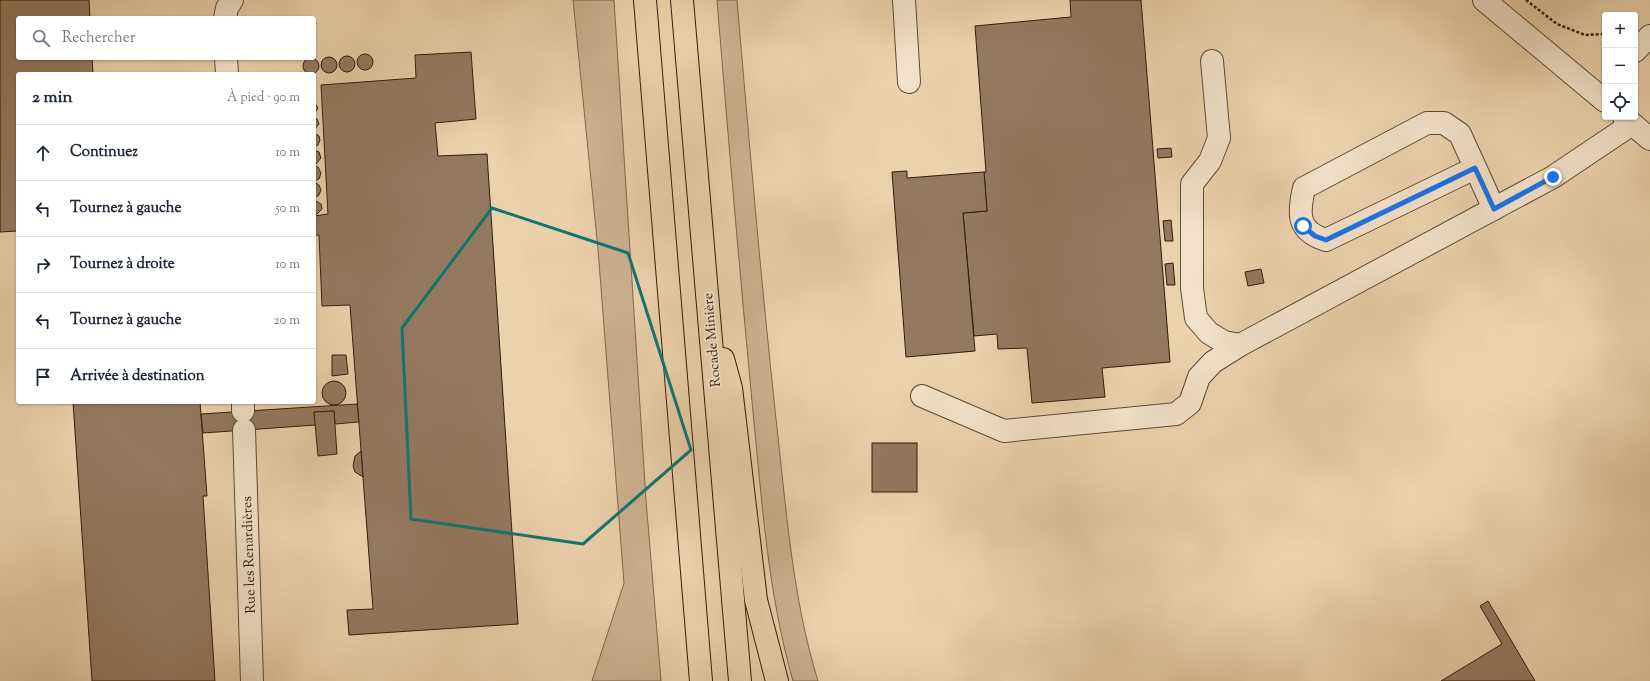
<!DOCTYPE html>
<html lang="fr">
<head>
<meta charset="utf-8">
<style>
	body { margin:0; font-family:"Sorts Mill Goudy",serif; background:#f2f2f3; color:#1f2937 }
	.controls { position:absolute; right:12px; top:12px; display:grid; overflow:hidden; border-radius:4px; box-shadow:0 1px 3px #0004 }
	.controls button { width:36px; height:36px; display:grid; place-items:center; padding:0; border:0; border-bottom:1px solid #e0e1e3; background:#fff; color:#1f2937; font:20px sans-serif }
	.stop { position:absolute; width:12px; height:12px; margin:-9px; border:3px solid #1a73e8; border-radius:50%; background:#fff }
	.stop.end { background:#1a73e8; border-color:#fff; box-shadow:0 1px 4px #0008 }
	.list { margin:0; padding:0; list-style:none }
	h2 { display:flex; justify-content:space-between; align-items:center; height:52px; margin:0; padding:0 16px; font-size:17px }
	h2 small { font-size:13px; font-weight:400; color:#747a83 }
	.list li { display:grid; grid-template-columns:26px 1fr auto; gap:12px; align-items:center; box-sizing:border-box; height:56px; padding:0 16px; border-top:1px solid #e0e1e3 }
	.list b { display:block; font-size:15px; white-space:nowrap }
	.list em { font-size:13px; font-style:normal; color:#747a83 }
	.icon { flex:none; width:22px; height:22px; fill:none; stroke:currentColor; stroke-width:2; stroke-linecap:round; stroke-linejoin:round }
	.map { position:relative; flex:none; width:1650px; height:681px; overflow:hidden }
	.search { position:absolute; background:#fff; box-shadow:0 1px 3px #0004; left:16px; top:16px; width:300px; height:44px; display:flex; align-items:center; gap:10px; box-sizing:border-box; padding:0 14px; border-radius:4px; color:#747a83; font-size:15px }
	.panel { position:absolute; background:#fff; box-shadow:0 1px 3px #0004; left:16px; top:72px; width:300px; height:332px; border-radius:4px }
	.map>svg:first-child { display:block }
	.green { fill:#ccb291; stroke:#80664f }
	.building { fill:#947960; stroke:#351a0d }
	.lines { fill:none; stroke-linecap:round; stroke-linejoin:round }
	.minor-casing { stroke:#624835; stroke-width:24 }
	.highway-casing { stroke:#351a0d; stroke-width:24 }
	.path { stroke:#351a0d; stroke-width:2.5; stroke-dasharray:3 2; stroke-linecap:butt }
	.minor { stroke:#f2e1c9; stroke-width:22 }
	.highway { stroke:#ebd1ac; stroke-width:22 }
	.route { stroke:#1a73e8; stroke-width:5 }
	.marked { fill:none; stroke:#0f766e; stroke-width:3; stroke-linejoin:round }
	.labels { text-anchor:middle; stroke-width:3.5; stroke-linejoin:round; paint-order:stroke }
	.street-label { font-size:14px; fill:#351a0d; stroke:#f2e1c9 }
</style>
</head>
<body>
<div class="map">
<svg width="1650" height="681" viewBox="0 0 1650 681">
	<rect width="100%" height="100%" fill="#ebd1ac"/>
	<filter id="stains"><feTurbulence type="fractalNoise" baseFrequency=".005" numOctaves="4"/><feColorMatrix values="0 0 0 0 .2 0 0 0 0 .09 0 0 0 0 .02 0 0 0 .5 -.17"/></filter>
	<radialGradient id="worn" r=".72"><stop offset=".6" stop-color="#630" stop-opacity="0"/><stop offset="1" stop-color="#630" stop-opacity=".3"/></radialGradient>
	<g class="green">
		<path d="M 573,0 L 614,0 L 646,500 L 661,681 L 592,681 L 624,583 L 598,249 Z"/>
		<path d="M 717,0 L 737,0 C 749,140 761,280 776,419 C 786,506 792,597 818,681 L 793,681 C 768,594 762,502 753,412 C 740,275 728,137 717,0 Z"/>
	</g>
	<g class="building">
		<path d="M 0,0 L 89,0 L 90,18 L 18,18 L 18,58 L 92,58 L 93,74 L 18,74 L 18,231 L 0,232 Z"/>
		<path d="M 1070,0 L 1141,0 L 1170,362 L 1102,368 L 1105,397 L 1032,403 L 1027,348 L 998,349 L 997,334 L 974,336 L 963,213 L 987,211 L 984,172 L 986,172 L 975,26 L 1071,17 Z"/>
		<path d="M 471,52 L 476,119 L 435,123 L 438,156 L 487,154 L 518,624 L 349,635 L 347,610 L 373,609 L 350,305 L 322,306 L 319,235 L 314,235 L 314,216 L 328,214 L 321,85 L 416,78 L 415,55 Z"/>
		<circle cx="365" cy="62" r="8"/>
		<circle cx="347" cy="64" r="8"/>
		<circle cx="329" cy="65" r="8"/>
		<circle cx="311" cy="66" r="8"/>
		<path d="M 314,102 L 318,108 L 314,114 Z"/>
		<path d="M 314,117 L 317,119 L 319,124 L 314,130 Z"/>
		<path d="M 314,133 L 319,136 L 320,140 L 318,145 L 314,147 Z"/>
		<path d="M 1171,148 L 1172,157 L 1158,158 L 1157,149 Z"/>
		<path d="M 314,150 L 319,152 L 321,158 L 316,164 L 314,164 Z"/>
		<path d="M 314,166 L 318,167 L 321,173 L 319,179 L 314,181 Z"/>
		<path d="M 907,171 L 907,178 L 984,172 L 987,211 L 963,213 L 975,351 L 906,357 L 892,172 Z"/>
		<path d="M 314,182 L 319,185 L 321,190 L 319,195 L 316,197 L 314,197 Z"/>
		<path d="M 314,200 L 321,204 L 322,209 L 317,214 L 314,214 Z"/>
		<path d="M 1171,220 L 1173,241 L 1165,241 L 1163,221 Z"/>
		<path d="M 1173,263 L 1175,285 L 1167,285 L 1165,264 Z"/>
		<path d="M 1261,269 L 1264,283 L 1248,286 L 1245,272 Z"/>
		<path d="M 332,355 L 346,355 L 348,374 L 332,376 Z"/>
		<circle cx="334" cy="393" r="12"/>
		<path d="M 73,402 L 200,402 L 207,496 L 203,496 L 215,681 L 92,681 Z"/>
		<path d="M 357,404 L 359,422 L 335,424 L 334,411 L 314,412 L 316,425 L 203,433 L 201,414 Z"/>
		<path d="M 334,411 L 337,454 L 318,456 L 314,412 Z"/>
		<rect x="872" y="443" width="45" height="49"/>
		<path d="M 361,451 L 363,477 L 355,472 L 353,466 L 355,456 Z"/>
		<path d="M 1488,601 L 1535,681 L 1441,681 L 1502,644 L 1480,606 Z"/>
	</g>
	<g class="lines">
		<g class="minor-casing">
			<g id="minor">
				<path d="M 904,0 L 909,82"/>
				<path d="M 1484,0 L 1605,101"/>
				<path d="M 225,18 L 227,8 L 232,0"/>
				<path d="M 1635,51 L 1650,36"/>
				<path d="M 226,58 L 227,74"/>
				<path d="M 1212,61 L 1219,138 L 1210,161 L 1192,184 L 1192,288 L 1196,318 L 1209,333 L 1224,342 L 1240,345"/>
				<path d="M 1624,117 L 1650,139"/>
				<path d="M 1475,168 L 1326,240 C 1297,231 1298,214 1304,188 L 1427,123 L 1444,123 L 1460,134 L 1494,209"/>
				<path d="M 922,396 L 1004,431 L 1176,414 L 1190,403 L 1199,377 L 1213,362 L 1240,345 L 1553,177 L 1632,124"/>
				<path d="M 243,402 L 243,411"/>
				<path d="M 244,430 L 252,681"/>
			</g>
		</g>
		<g class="highway-casing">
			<g id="highway">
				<path d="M 645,0 L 701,681"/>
				<path d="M 682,0 L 740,681"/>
				<path d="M 723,359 L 731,388 L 756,600 L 777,681"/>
			</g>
		</g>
		<path class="path" d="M 1526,0 L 1557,24 L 1585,35 L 1605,34"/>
		<use href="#minor" class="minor"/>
		<use href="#highway" class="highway"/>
	</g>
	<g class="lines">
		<path class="route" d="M 1303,226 L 1315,236 L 1326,240 L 1475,168 L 1494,209 L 1553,177"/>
	</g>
	<path class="marked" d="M 492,208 L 628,253 L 691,450 L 583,544 L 411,519 L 402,328 Z"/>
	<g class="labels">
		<g class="street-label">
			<text transform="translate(711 340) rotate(-95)" y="5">Rocade Minière</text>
			<text transform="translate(248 555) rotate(-92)" y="5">Rue les Renardières</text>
		</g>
	</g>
	<rect width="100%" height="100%" filter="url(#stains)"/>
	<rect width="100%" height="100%" fill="url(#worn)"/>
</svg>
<div class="controls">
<button>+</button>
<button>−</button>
<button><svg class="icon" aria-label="locate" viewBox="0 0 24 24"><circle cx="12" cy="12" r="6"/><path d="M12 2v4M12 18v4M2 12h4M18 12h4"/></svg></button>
</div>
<div class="stop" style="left:1303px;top:226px"></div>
<div class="stop end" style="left:1553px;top:177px"></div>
<div class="search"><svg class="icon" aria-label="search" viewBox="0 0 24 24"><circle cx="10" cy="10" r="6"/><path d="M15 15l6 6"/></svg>Rechercher</div>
<section class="panel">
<h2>2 min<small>À pied · 90 m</small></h2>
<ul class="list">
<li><svg class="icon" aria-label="ahead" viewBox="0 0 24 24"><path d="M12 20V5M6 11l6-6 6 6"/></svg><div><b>Continuez</b></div><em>10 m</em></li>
<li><svg class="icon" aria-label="left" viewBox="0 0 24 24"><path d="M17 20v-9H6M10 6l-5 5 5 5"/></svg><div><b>Tournez à gauche</b></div><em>50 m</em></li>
<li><svg class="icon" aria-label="right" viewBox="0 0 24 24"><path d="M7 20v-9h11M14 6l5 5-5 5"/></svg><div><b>Tournez à droite</b></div><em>10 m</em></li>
<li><svg class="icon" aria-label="left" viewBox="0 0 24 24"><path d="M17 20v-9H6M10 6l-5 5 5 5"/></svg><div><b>Tournez à gauche</b></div><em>20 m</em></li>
<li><svg class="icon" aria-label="arrive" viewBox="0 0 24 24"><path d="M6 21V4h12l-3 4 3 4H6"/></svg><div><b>Arrivée à destination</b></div></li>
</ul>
</section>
</div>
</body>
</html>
